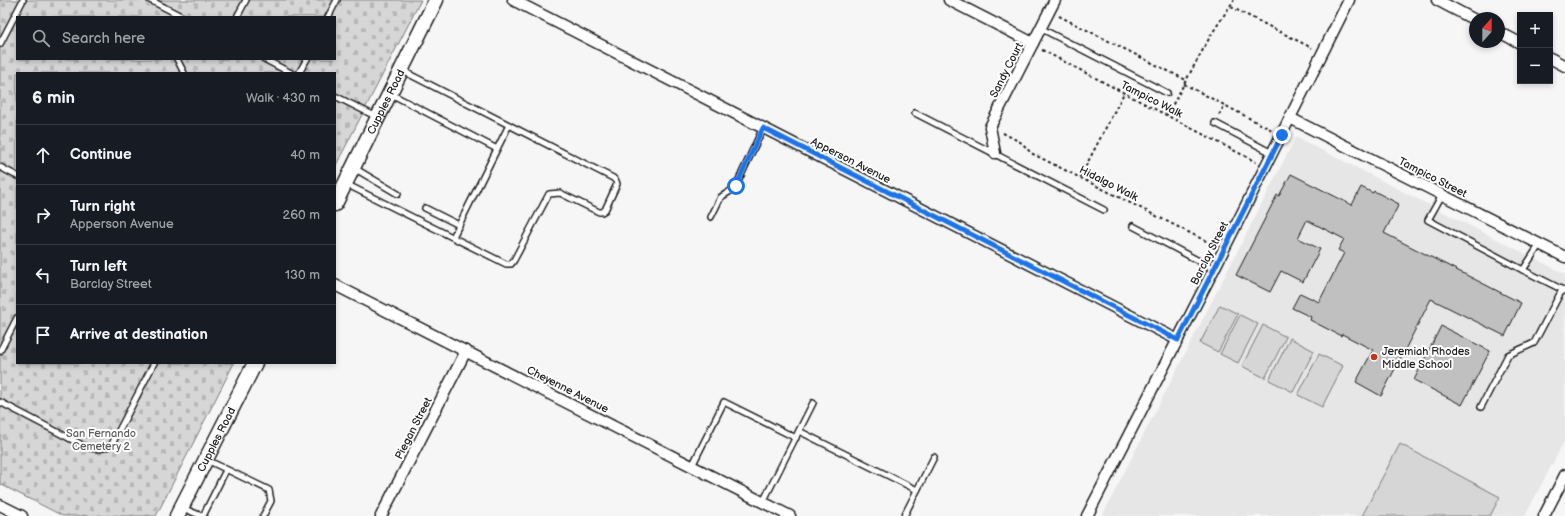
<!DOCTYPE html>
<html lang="en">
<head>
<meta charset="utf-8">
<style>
	body { margin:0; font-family:"Balsamiq Sans",sans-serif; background:#242831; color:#f1f3f6 }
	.controls { position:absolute; right:12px; top:12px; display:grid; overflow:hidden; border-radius:0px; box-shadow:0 2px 6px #0003 }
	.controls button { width:36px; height:36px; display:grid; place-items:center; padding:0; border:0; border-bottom:1px solid #363941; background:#171b24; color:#f1f3f6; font:20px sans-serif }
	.compass { position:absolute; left:1469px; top:12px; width:36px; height:36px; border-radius:50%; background:#171b24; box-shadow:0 2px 6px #0003; rotate:21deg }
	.stop { position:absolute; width:12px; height:12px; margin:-9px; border:3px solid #1a73e8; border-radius:50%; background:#fff }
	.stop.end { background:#1a73e8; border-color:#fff; box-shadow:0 1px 4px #0008 }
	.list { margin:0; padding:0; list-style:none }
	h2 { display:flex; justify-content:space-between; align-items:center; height:52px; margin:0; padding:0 16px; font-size:17px }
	h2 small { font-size:13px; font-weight:400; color:#9ea1a6 }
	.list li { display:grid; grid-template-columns:26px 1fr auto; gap:12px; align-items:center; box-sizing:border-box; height:60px; padding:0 16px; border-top:1px solid #363941 }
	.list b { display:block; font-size:15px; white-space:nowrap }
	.list p { margin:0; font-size:13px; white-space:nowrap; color:#9ea1a6 }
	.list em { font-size:13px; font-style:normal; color:#9ea1a6 }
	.icon { flex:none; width:22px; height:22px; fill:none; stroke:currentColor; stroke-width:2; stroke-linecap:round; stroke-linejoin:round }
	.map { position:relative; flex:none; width:1565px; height:516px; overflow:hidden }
	.search { position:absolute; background:#171b24; box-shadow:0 2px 6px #0003; left:16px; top:16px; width:320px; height:44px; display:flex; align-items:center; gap:10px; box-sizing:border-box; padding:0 14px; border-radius:0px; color:#9ea1a6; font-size:15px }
	.panel { position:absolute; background:#171b24; box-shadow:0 2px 6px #0003; left:16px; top:72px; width:320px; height:292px; border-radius:0px }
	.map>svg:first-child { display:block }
	.built { fill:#e6e6e6 }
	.cemetery { fill:url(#cemetery-stones); stroke:#797979; fill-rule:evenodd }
	.garden { fill:#d6d6d6; stroke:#797979 }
	.building { fill:#c0c0c0; stroke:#1c1c1c }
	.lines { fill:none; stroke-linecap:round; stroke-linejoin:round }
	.lane-casing { stroke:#1c1c1c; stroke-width:8 }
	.street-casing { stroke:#1c1c1c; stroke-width:13 }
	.secondary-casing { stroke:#1c1c1c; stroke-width:17 }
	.path { stroke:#1c1c1c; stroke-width:2; stroke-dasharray:3 3; stroke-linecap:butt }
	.lane { stroke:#fff; stroke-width:5 }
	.street { stroke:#fff; stroke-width:10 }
	.secondary { stroke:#fff; stroke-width:14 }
	.route { stroke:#1a73e8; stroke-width:5 }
	.poi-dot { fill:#c8321e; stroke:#fff; stroke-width:1.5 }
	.labels { text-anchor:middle; stroke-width:4; stroke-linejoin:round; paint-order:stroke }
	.street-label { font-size:11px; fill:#1c1c1c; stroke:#fff }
	.poi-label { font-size:11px; fill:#1c1c1c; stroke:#fff; text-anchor:start }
	.park-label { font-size:11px; fill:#5d5d5d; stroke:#fff }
</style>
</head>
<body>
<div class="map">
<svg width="1565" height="516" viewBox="0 0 1565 516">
	<defs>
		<pattern id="cemetery-stones" width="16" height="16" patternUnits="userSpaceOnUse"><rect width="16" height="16" fill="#d6d6d6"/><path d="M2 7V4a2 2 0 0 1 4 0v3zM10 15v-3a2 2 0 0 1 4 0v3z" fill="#b7b7b7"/></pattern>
	</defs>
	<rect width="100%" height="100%" fill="#f6f6f6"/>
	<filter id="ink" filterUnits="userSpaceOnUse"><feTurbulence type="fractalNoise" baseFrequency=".025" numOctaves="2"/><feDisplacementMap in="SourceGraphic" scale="8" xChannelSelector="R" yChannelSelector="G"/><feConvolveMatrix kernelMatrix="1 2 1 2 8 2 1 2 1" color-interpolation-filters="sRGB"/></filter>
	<g filter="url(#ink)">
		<path class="built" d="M 1296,137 L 1565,274 L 1565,440 L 1525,516 L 1102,516 Z"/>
		<path class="cemetery" d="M 0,0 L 421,0 L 335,167 L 335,73 L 17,73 L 17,363 L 234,363 L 156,516 L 63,516 L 0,484 ZM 17,17 L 335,17 L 335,59 L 17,59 Z"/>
		<g class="garden">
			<path d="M 1220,305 L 1238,314 L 1218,352 L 1200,343 Z"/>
			<path d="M 1240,315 L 1258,324 L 1238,363 L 1220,354 Z"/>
			<path d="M 1263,325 L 1286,337 L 1265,378 L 1242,366 Z"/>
			<path d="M 1290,338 L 1314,351 L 1293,392 L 1269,380 Z"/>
			<path d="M 1319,354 L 1343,366 L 1322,407 L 1298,395 Z"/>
			<path d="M 1400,444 L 1500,497 L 1490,516 L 1362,516 Z"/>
		</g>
		<g class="building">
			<path d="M 1291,174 L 1352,205 L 1361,187 L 1373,193 L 1374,191 L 1399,204 L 1384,233 L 1521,303 L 1505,336 L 1431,299 L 1381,396 L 1356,382 L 1373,350 L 1342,334 L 1341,336 L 1310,320 L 1311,317 L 1292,308 L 1300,293 L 1319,302 L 1344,253 L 1338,250 L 1344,239 L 1307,220 L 1298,238 L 1320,249 L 1303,282 L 1281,271 L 1270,292 L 1236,275 L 1277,195 L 1279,196 Z"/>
			<path d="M 1441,326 L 1490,351 L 1462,405 L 1414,380 Z"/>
		</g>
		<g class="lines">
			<g class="lane-casing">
				<g id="lane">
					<path d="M 150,0 L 183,17"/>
					<path d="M 237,17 L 246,0"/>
					<path d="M 328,17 L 337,0"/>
					<path d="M 1040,28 L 1167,93"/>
					<path d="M 0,44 L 23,0"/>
					<path d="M 177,59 L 184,73"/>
					<path d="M 264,59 L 291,73"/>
					<path d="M 299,73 L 307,59"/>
					<path d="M 391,94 L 497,149"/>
					<path d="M 335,96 L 377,117"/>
					<path d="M 915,113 L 1104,210"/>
					<path d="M 1215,123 L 1272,153"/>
					<path d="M 0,167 L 17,176"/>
					<path d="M 354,168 L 398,194"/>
					<path d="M 346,184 L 506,264 L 511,264 L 514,260 L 549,194 L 560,193 L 599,212 L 602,212 L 605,210 L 617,184 L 616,181 L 613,178 L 403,71"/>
					<path d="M 1442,195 L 1428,220 L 1523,270"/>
					<path d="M 425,208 L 459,225"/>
					<path d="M 711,217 L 721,197 L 729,192 L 736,186 L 763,128"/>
					<path d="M 1133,226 L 1214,269"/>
					<path d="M 453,237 L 509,125"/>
					<path d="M 1540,244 L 1523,270 L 1565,291"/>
					<path d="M 0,351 L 17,318"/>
					<path d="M 0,402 L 86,447 C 97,450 103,450 112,444 L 154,363"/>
					<path d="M 1481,407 L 1508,355 L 1534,343 L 1562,290"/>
					<path d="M 799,431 L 917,490"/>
					<path d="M 207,460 L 269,490 L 271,501 L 263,516"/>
					<path d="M 692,466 L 724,402 L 796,438"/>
					<path d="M 763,502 L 813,403"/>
					<path d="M 182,508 L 202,516"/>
					<path d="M 203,516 L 226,470"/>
					<path d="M 904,516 L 934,457"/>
				</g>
			</g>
			<g class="street-casing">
				<g id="street">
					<path d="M 513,0 L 1178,340"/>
					<path d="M 949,0 L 1033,43"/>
					<path d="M 1437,0 L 1475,20"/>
					<path d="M 1499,32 L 1520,43"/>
					<path d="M 1550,58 L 1565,66"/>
					<path d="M 1290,118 L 1565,257"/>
					<path d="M 995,153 L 990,127 L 1055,0"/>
					<path d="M 335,285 L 790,516"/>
					<path d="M 0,505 L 22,516"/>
					<path d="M 381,516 L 466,351"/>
					<path d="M 1087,516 L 1214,269 L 1349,0"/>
					<path d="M 1544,516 L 1565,475"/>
				</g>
			</g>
			<g class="secondary-casing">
				<g id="secondary">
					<path id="s1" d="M 335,204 L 436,0"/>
					<path id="s2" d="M 177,516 L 255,363"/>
				</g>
			</g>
			<g class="path">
				<path d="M 1231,7 L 1312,48"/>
				<path d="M 1059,16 L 1186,80"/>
				<path d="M 1042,50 L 1256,162"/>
				<path d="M 1184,84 L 1272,130"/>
				<path d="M 1167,115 L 1211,35 L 1234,0"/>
				<path d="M 1219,115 L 1224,106"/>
				<path d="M 1003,133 L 1022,143 L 1031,153 L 1214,245"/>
				<path d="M 1080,177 L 1124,93"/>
			</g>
			<use href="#lane" class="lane"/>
			<use href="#street" class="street"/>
			<use href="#secondary" class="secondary"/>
		</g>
	</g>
	<g class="lines" filter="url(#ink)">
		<path class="route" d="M 736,186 L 763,128 L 1178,340 L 1282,135"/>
	</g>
	<circle class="poi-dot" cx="1374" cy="357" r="4"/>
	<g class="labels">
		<g class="street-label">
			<text transform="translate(1006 70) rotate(-63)" y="4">Sandy Court</text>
			<text transform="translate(1152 99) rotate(27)" y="4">Tampico Walk</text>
			<text dy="4" stroke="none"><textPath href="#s1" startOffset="114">Cupples Road</textPath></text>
			<text transform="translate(851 160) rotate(27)" y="4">Apperson Avenue</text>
			<text transform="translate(1433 177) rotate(27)" y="4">Tampico Street</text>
			<text transform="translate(1109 183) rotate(27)" y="4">Hidalgo Walk</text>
			<text transform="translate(1209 253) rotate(-63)" y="4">Barclay Street</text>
			<text transform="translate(568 389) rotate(27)" y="4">Cheyenne Avenue</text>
			<text transform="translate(413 428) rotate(-63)" y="4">Piegan Street</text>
			<text dy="4" stroke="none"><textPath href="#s2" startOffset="86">Cupples Road</textPath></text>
		</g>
		<g class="poi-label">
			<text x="1382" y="355">Jeremiah Rhodes<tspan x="1382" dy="13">Middle School</tspan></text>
		</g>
		<g class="park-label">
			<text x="101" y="437">San Fernando<tspan x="101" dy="13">Cemetery 2</tspan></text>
		</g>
	</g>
</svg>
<div class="controls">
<button>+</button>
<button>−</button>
</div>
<svg class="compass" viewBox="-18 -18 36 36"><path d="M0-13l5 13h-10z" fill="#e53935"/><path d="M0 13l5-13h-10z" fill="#9ea1a6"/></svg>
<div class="stop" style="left:736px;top:186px"></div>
<div class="stop end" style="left:1282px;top:135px"></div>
<div class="search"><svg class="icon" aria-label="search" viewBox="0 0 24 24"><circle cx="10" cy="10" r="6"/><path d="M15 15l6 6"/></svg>Search here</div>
<section class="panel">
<h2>6 min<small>Walk · 430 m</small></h2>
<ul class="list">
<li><svg class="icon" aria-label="ahead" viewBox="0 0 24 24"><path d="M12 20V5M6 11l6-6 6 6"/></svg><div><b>Continue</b></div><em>40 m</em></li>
<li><svg class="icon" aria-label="right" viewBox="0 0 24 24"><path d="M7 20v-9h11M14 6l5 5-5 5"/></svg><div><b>Turn right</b><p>Apperson Avenue</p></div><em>260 m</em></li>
<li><svg class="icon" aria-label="left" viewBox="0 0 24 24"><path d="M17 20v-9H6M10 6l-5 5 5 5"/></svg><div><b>Turn left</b><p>Barclay Street</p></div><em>130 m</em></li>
<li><svg class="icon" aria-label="arrive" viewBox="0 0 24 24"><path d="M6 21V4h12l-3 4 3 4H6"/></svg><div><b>Arrive at destination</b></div></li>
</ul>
</section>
</div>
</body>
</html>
